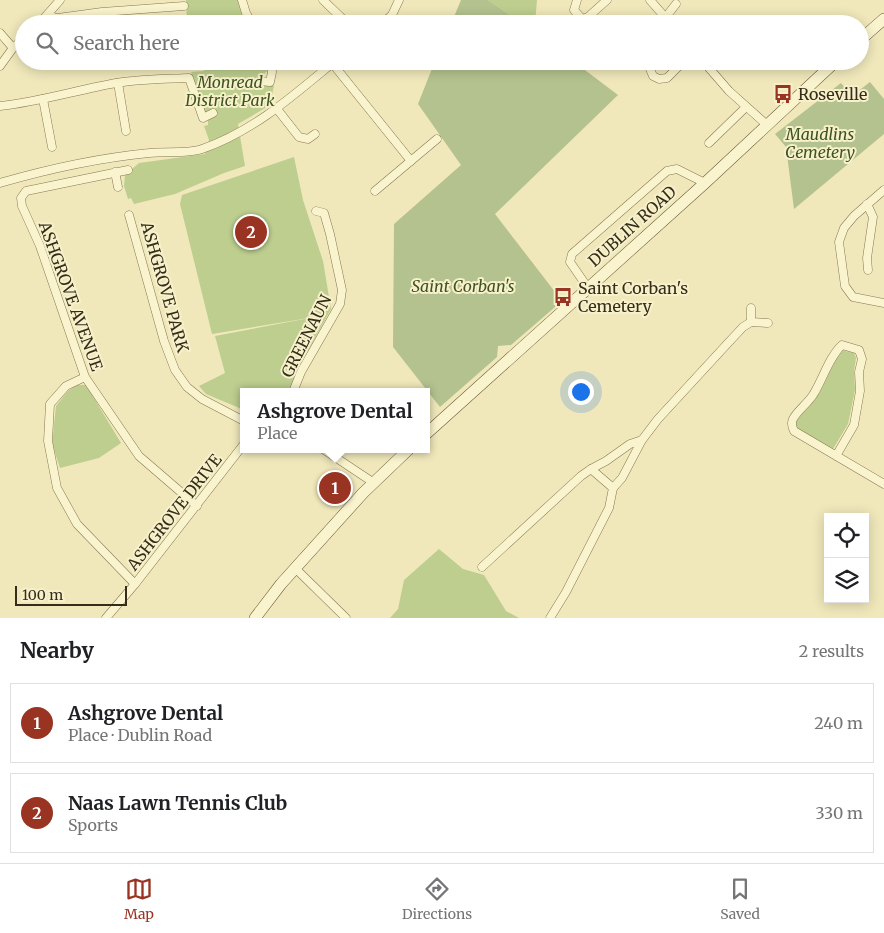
<!DOCTYPE html>
<html lang="en">
<head>
<meta charset="utf-8">
<style>
	body { margin:0; font-family:Merriweather,serif; background:#f6f6f6; color:#202124 }
	.controls { position:absolute; right:15px; bottom:15px; display:grid; overflow:hidden; border-radius:0px; box-shadow:0 2px 12px #0003 }
	.controls button { width:45px; height:45px; display:grid; place-items:center; padding:0; border:0; border-bottom:1px solid #e0e0e0; background:#fff; color:#202124; font:25px sans-serif }
	.scale { position:absolute; left:15px; bottom:12px; width:112px; box-sizing:border-box; padding-left:5px; border:2px solid #362c1a; border-top:0; font-size:14px; line-height:18px; white-space:nowrap; color:#362c1a; -webkit-text-stroke:4px #f7f1cb; paint-order:stroke }
	.you { position:absolute; left:580px; top:391px; width:18px; height:18px; margin:-12px; border:4px solid #fff; border-radius:50%; background:#1a73e8; box-shadow:0 0 0 8px #1a73e833 }
	.badge { display:grid; place-items:center; width:32px; height:32px; border-radius:50%; background:#932; color:#fff; font-size:16px; font-weight:700 }
	.pin { position:absolute; translate:-50% -50%; border:2px solid #fff; box-shadow:0 1px 5px #0006 }
	.popup { position:absolute; left:240px; top:388px; width:190px; height:65px; box-sizing:border-box; display:grid; place-content:center; border-radius:0px; background:#fff; filter:drop-shadow(0 1px 4px #0005); font-size:16px; white-space:nowrap; color:#757577 }
	.popup b { font-size:19px; color:#202124 }
	.popup::after { content:''; position:absolute; left:50%; top:100%; margin-left:-10px; border:10px solid transparent; border-top-color:#fff }
	.list { margin:0; padding:0; list-style:none }
	h2 { display:flex; justify-content:space-between; align-items:center; height:65px; margin:0; padding:0 20px; font-size:21px }
	h2 small { font-size:16px; font-weight:400; color:#757577 }
	.list li { display:grid; grid-template-columns:32px 1fr auto; gap:15px; align-items:center; box-sizing:border-box; height:80px; margin:0 10px 10px; padding:0 10px; border:1px solid #e0e0e0; border-radius:0px }
	.list b { display:block; font-size:19px; white-space:nowrap }
	.list p { margin:0; font-size:16px; white-space:nowrap; color:#757577 }
	.list em { font-size:16px; font-style:normal; color:#757577 }
	.icon { flex:none; width:28px; height:28px; fill:none; stroke:currentColor; stroke-width:2; stroke-linecap:round; stroke-linejoin:round }
	.map { position:relative; flex:none; width:884px; height:618px; overflow:hidden }
	.search { position:absolute; background:#fff; box-shadow:0 2px 12px #0003; left:15px; right:15px; top:15px; height:55px; display:flex; align-items:center; gap:12px; box-sizing:border-box; padding:0 18px; border-radius:28px; color:#757577; font-size:19px }
	.sheet { height:245px; background:#fff }
	nav { display:flex; justify-content:space-around; align-items:center; box-sizing:border-box; height:70px; border-top:1px solid #e0e0e0; background:#fff; font-size:14px; color:#757577 }
	nav a { display:grid; justify-items:center; gap:2px }
	nav .on { color:#932 }
	.map>svg:first-child { display:block }
	.green { fill:#bdce8f }
	.cemetery { fill:#b4c28f }
	.lines { fill:none; stroke-linecap:round; stroke-linejoin:round }
	.minor-casing { stroke:#877754; stroke-width:9 }
	.secondary-casing { stroke:#695838; stroke-width:12 }
	.minor { stroke:#faf4ce; stroke-width:8 }
	.secondary { stroke:#faf4ce; stroke-width:11 }
	.labels { text-anchor:middle; stroke-width:4; stroke-linejoin:round; paint-order:stroke }
	.park-label { font-size:16px; font-style:italic; fill:#3e5320; stroke:#f7f1cb }
	.poi-label { font-size:16px; fill:#362c1a; stroke:#f7f1cb; text-anchor:start }
	.street-label { font-size:16px; fill:#362c1a; stroke:#f7f1cb }
</style>
</head>
<body>
<div class="map">
<svg width="884" height="618" viewBox="0 0 884 618">
	<rect width="100%" height="100%" fill="#f0e8bb"/>
	<g class="green">
		<path d="M 186,0 L 239,0 L 241,11 L 247,24 L 187,24 Z"/>
		<path d="M 488,0 L 537,0 L 535,24 L 523,24 Z"/>
		<path d="M 203,61 L 267,61 L 268,70 L 260,78 L 260,85 L 274,86 L 270,103 L 267,107 L 238,124 L 245,166 L 224,173 L 175,194 L 134,204 L 131,198 L 128,199 L 124,186 L 125,175 L 139,163 L 205,154 L 209,140 L 204,126 L 208,125 L 208,120 L 191,72 L 204,71 Z"/>
		<path d="M 294,157 L 303,200 L 323,261 L 331,309 L 299,367 L 289,392 L 244,392 L 244,410 L 206,394 L 199,386 L 225,373 L 215,336 L 315,317 L 212,334 L 180,204 L 182,195 Z"/>
		<path d="M 841,350 L 854,353 L 856,358 L 854,371 L 855,390 L 848,424 L 833,449 L 827,448 L 795,428 L 795,421 L 818,390 L 831,369 L 835,355 Z"/>
		<path d="M 77,385 L 86,385 L 121,443 L 99,458 L 60,468 L 52,444 L 56,406 L 68,391 Z"/>
		<path d="M 439,549 L 463,569 L 484,575 L 506,611 L 519,618 L 390,618 L 398,609 L 404,580 Z"/>
	</g>
	<g class="cemetery">
		<path d="M 461,0 L 488,0 L 523,24 L 451,24 Z"/>
		<path d="M 435,61 L 573,61 L 618,95 L 495,214 L 562,301 L 511,345 L 498,346 L 497,357 L 440,407 L 393,347 L 394,224 L 461,165 L 418,104 Z"/>
		<path d="M 870,82 L 884,99 L 884,134 L 794,209 L 786,147 L 775,134 L 841,83 L 852,96 Z"/>
	</g>
	<g class="lines">
		<g class="minor-casing">
			<g id="minor">
				<path d="M 242,0 L 246,13 L 252,24"/>
				<path d="M 323,0 L 348,24"/>
				<path d="M 577,0 L 574,10 L 582,19 L 588,17 L 607,0"/>
				<path d="M 650,0 L 671,24"/>
				<path d="M 47,16 L 58,18 L 102,12 L 184,6"/>
				<path d="M 665,18 L 676,4"/>
				<path d="M 39,24 L 60,0"/>
				<path d="M 381,24 L 392,15 L 399,0"/>
				<path d="M 0,33 L 13,48"/>
				<path d="M 654,61 L 650,69 L 653,76 L 659,79 L 667,78 L 684,61"/>
				<path d="M 703,61 L 729,91 L 767,125"/>
				<path d="M 332,63 L 411,161"/>
				<path d="M 0,66 L 13,48 L 24,38"/>
				<path d="M 260,81 L 270,82 L 272,72 L 271,61"/>
				<path d="M 118,83 L 126,131"/>
				<path d="M 43,99 L 52,147"/>
				<path d="M 0,106 C 39,102 77,90 116,83 C 140,79 165,79 189,78 L 203,118 L 213,113"/>
				<path d="M 277,109 L 299,137 L 308,139 L 315,134"/>
				<path d="M 709,143 L 746,107"/>
				<path d="M 128,170 L 26,191 L 21,198 L 22,206 L 40,246 L 85,377 L 139,456 L 197,506"/>
				<path d="M 115,172 L 118,187"/>
				<path d="M 0,183 C 48,169 99,158 149,153 C 165,151 188,154 202,149 C 254,131 294,95 335,61"/>
				<path d="M 884,190 L 854,216 L 844,228 L 839,242 L 845,286 L 853,297 L 884,303"/>
				<path d="M 375,191 L 437,139"/>
				<path d="M 867,204 L 873,217 L 867,258 L 868,270"/>
				<path d="M 129,215 L 164,341 L 175,370 L 187,387 L 202,399 L 244,421"/>
				<path d="M 588,288 L 570,262 L 572,254 L 667,171 L 677,169 L 705,183"/>
				<path d="M 751,308 L 751,322 L 768,323"/>
				<path d="M 85,377 L 66,386 L 50,404 L 48,441 L 57,488 L 77,524 L 135,584"/>
				<path d="M 293,392 L 301,372 L 340,304 L 342,290 L 330,234 L 324,213 L 316,211"/>
				<path d="M 323,449 L 374,483"/>
				<path d="M 836,456 L 854,425 L 860,391 L 859,372 L 862,359 L 859,350 L 842,345 C 829,357 823,379 813,395 C 807,404 797,411 793,419 C 791,423 792,427 794,431 L 884,484"/>
				<path d="M 591,469 L 606,461 L 630,444 L 642,440 L 658,419 L 728,343 L 743,327 L 751,322"/>
				<path d="M 613,488 L 622,478 L 642,440"/>
				<path d="M 482,567 L 581,476 L 591,469 L 613,488 L 609,508 L 566,592 L 550,618"/>
				<path d="M 295,568 L 346,618"/>
				<path d="M 106,618 L 135,584 L 244,444"/>
			</g>
		</g>
		<g class="secondary-casing">
			<g id="secondary">
				<path d="M 860,40 L 884,19"/>
				<path d="M 426,434 L 705,183 L 836,61"/>
				<path d="M 255,618 L 281,584 L 363,493 L 409,449"/>
			</g>
		</g>
		<use href="#minor" class="minor"/>
		<use href="#secondary" class="secondary"/>
	</g>
	<defs>
		<g id="bus-bare" transform="scale(1.5)"><path d="M-5-6H5V4H4V6H2V4H-2V6H-4V4H-5ZM-3.5-4V0h7V-4ZM-3.5 1.2v1.5H-2V1.2ZM2 1.2v1.5H3.5V1.2Z" fill="#932" stroke="#f7f1cb" stroke-width="2.5" paint-order="stroke"/></g>
	</defs>
	<g fill-rule="evenodd">
		<use href="#bus-bare" x="783" y="94"/>
		<use href="#bus-bare" x="563" y="297"/>
	</g>
	<g class="labels">
		<g class="park-label">
			<text x="230" y="88">Monread<tspan x="230" dy="18">District Park</tspan></text>
			<text x="820" y="140">Maudlins<tspan x="820" dy="18">Cemetery</tspan></text>
			<text x="463" y="292">Saint Corban's</text>
		</g>
		<g class="poi-label">
			<text x="798" y="100">Roseville</text>
			<text x="578" y="294">Saint Corban's<tspan x="578" dy="18">Cemetery</tspan></text>
		</g>
		<g class="street-label">
			<text transform="translate(632 226) rotate(-42)" y="6">DUBLIN ROAD</text>
			<text transform="translate(165 287) rotate(74)" y="6">ASHGROVE PARK</text>
			<text transform="translate(71 296) rotate(70)" y="6">ASHGROVE AVENUE</text>
			<text transform="translate(306 336) rotate(-63)" y="6">GREENAUN</text>
			<text transform="translate(174 512) rotate(-52)" y="6">ASHGROVE DRIVE</text>
		</g>
	</g>
</svg>
<div class="controls">
<button><svg class="icon" aria-label="locate" viewBox="0 0 24 24"><circle cx="12" cy="12" r="6"/><path d="M12 2v4M12 18v4M2 12h4M18 12h4"/></svg></button>
<button><svg class="icon" aria-label="layers" viewBox="0 0 24 24"><path d="M12 4l9 5-9 5-9-5zM3 14l9 5 9-5"/></svg></button>
</div>
<div class="scale">100 m</div>
<div class="you"></div>
<div class="pin badge" style="left:335px;top:488px">1</div>
<div class="popup"><b>Ashgrove Dental</b>Place</div>
<div class="pin badge" style="left:251px;top:232px">2</div>
<div class="search"><svg class="icon" aria-label="search" viewBox="0 0 24 24"><circle cx="10" cy="10" r="6"/><path d="M15 15l6 6"/></svg>Search here</div>
</div>
<section class="sheet">
<h2>Nearby<small>2 results</small></h2>
<ul class="list">
<li><span class="badge">1</span><div><b>Ashgrove Dental</b><p>Place · Dublin Road</p></div><em>240 m</em></li>
<li><span class="badge">2</span><div><b>Naas Lawn Tennis Club</b><p>Sports</p></div><em>330 m</em></li>
</ul>
</section>
<nav>
<a class="on"><svg class="icon" aria-label="map" viewBox="0 0 24 24"><path d="M3 6l6-2 6 2 6-2v14l-6 2-6-2-6 2zM9 4v14M15 6v14"/></svg>Map</a>
<a><svg class="icon" aria-label="directions" viewBox="0 0 24 24"><path d="M12 3l9 9-9 9-9-9zM9 14v-3h6M13 9l2 2-2 2"/></svg>Directions</a>
<a><svg class="icon" aria-label="saved" viewBox="0 0 24 24"><path d="M7 4h10v16l-5-4-5 4z"/></svg>Saved</a>
</nav>
</body>
</html>
